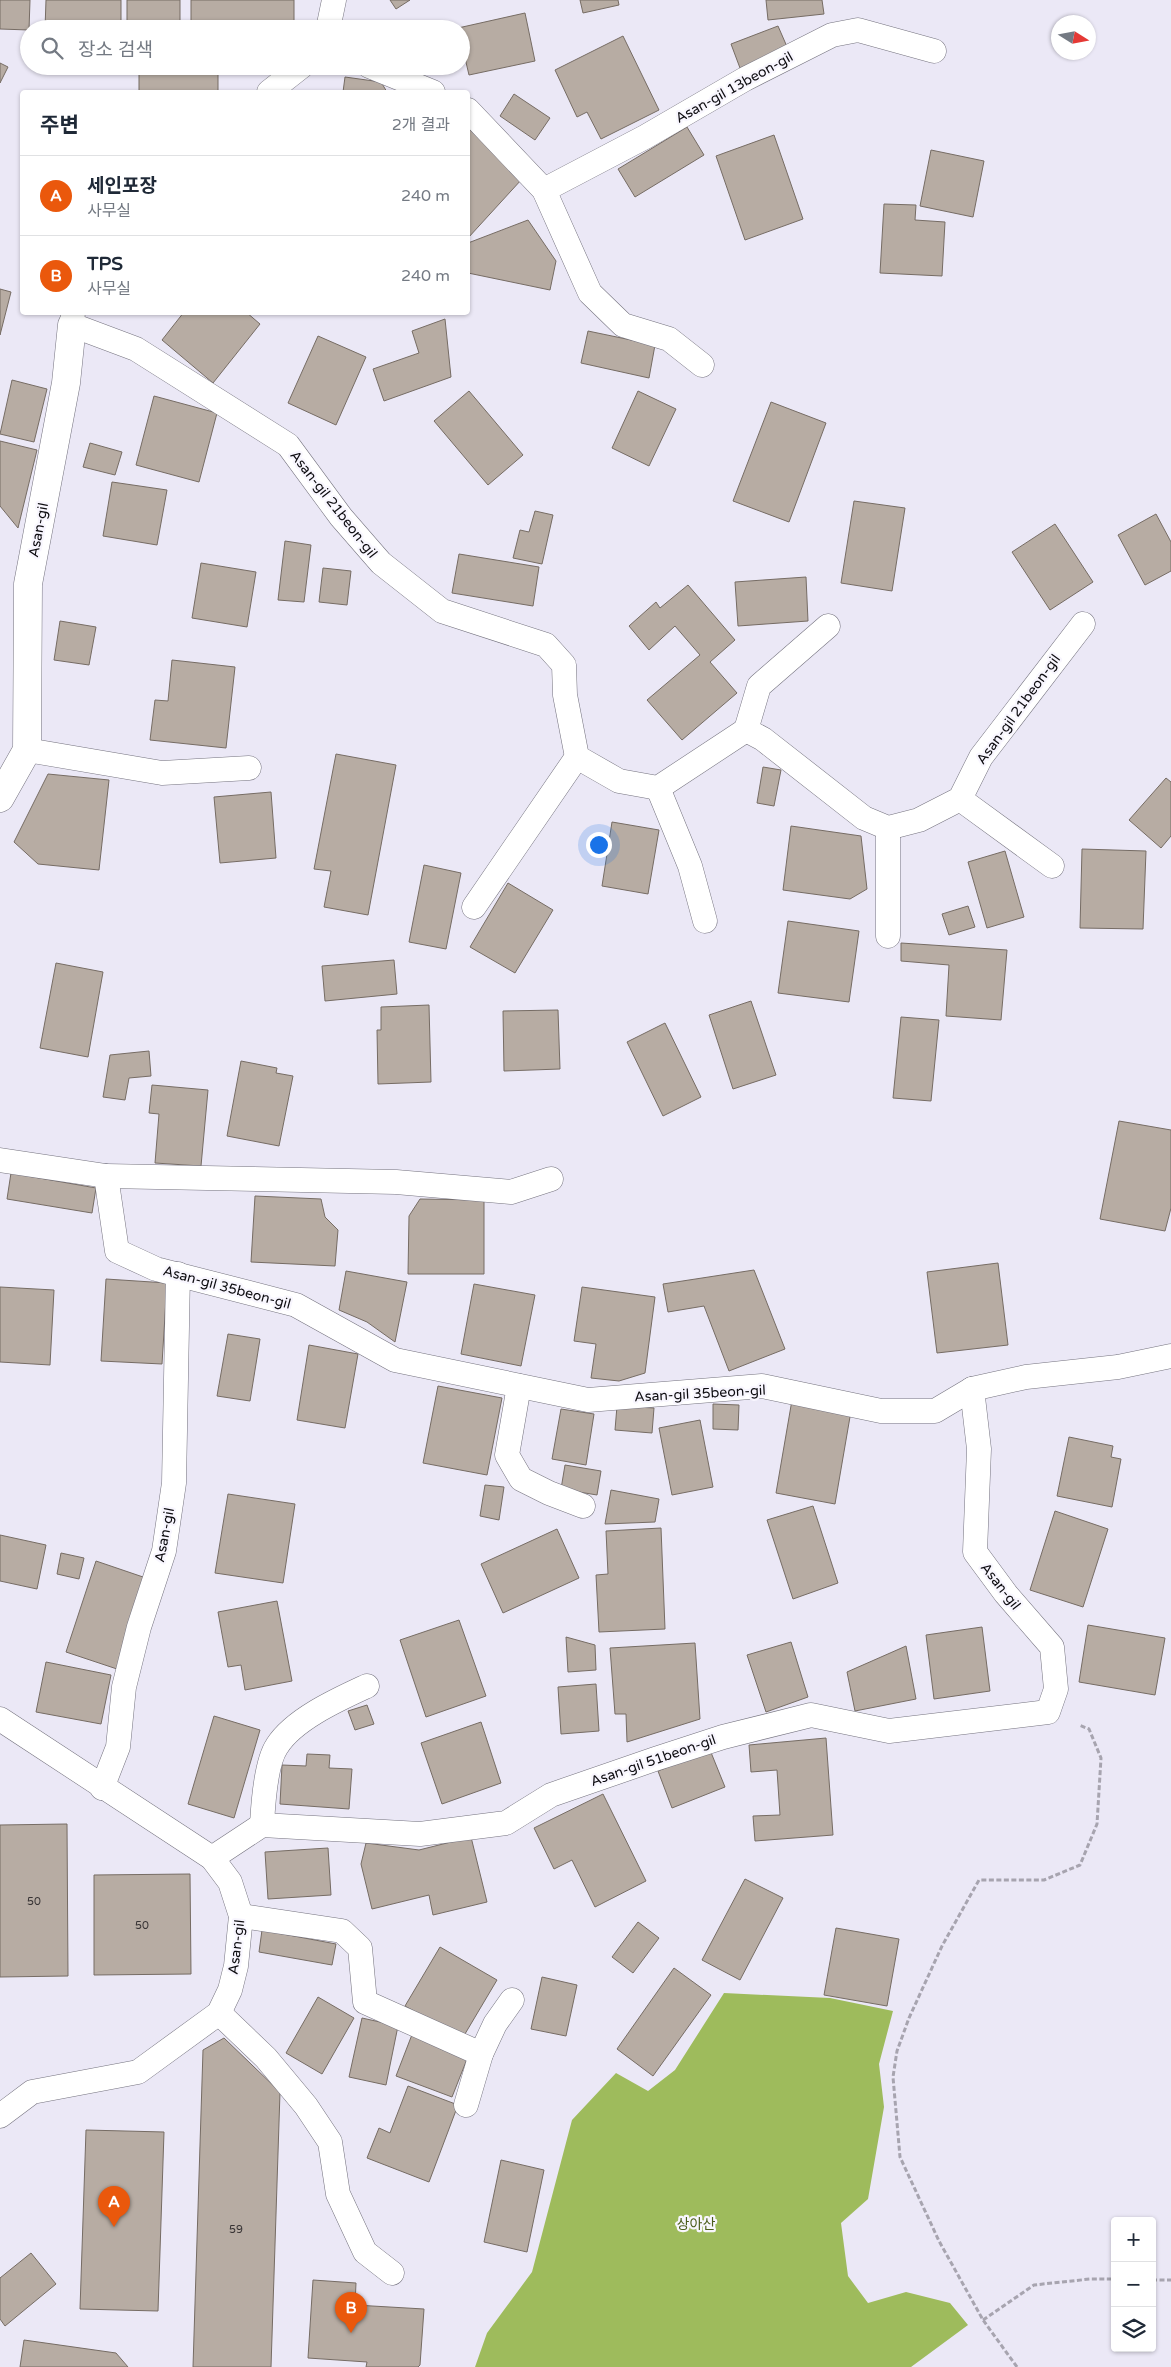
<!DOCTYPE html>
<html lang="ko">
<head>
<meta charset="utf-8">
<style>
	body { margin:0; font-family:"Varela Round","Noto Sans KR",sans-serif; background:#f2f2f3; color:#1f2937 }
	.controls { position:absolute; right:15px; bottom:15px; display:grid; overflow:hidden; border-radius:5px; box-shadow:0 1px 4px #0004 }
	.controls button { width:45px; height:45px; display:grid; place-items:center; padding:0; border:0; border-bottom:1px solid #e0e1e3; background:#fff; color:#1f2937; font:25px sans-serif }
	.compass { position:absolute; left:1051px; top:15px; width:45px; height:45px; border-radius:50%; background:#fff; box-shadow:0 1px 4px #0004; rotate:101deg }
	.you { position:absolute; left:598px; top:844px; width:18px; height:18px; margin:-12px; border:4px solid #fff; border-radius:50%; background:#1a73e8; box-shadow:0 0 0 8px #1a73e833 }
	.badge { display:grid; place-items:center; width:32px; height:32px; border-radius:50%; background:#ea580c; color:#fff; font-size:16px; font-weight:700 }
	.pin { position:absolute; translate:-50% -41px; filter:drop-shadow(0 1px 2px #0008) }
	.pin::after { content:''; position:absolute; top:26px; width:18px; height:15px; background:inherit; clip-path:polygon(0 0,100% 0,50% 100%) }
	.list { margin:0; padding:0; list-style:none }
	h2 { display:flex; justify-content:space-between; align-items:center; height:65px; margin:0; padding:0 20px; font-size:21px }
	h2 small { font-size:16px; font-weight:400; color:#747a83 }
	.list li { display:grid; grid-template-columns:32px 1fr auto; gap:15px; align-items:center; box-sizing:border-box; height:80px; padding:0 20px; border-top:1px solid #e0e1e3 }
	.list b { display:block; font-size:19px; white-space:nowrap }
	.list p { margin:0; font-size:16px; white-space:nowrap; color:#747a83 }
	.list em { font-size:16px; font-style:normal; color:#747a83 }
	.icon { flex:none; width:28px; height:28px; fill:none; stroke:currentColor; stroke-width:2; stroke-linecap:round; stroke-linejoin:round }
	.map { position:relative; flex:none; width:1171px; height:2367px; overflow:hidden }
	.search { position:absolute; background:#fff; box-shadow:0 1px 4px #0004; left:20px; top:20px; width:450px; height:55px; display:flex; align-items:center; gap:12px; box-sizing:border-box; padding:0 18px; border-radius:28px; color:#747a83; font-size:19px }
	.panel { position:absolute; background:#fff; box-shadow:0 1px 4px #0004; left:20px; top:90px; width:450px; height:225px; border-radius:5px }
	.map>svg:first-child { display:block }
	.forest { fill:#9ebb5c }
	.building { fill:#b7aca3; stroke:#766c64 }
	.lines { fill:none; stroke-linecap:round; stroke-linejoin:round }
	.lane-casing { stroke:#75737f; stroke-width:25 }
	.street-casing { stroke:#75737f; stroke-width:29 }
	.path { stroke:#a7a4af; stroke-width:3; stroke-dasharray:5 2.5; stroke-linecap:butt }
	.lane { stroke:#fff; stroke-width:24 }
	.street { stroke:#fff; stroke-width:28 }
	.labels { text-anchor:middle; stroke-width:4.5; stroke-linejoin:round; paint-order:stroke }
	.number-label { font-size:11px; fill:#383435 }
	.street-label { font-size:14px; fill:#0d0c10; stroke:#f8f6fe }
	.park-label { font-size:14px; fill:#4b5d1b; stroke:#f8f6fe }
</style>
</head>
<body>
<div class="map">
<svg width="1171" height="2367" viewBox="0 0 1171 2367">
	<rect width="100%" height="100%" fill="#ebe8f6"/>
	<path class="forest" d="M 724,1993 L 830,1998 L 893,2011 L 879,2064 L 884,2107 L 868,2199 L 841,2223 L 848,2276 L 868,2303 L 906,2292 L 950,2303 L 968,2325 L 911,2367 L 475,2367 L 487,2333 L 532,2272 L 572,2120 L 616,2073 L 648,2091 L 675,2070 Z"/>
	<g class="building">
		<path d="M 0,0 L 30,0 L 29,30 L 0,29 Z"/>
		<path d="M 46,0 L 121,0 L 121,29 L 45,29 Z"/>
		<rect x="127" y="0" width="53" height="29"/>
		<path d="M 191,0 L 294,0 L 294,25 L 191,24 Z"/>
		<path d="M 390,0 L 410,0 L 396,9 Z"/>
		<path d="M 580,0 L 618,0 L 619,5 L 583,13 Z"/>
		<path d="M 766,0 L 822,0 L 824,14 L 768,20 Z"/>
		<path d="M 525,13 L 535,61 L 469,75 L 461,41 L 461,29 L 458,28 Z"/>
		<path d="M 778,26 L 788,49 L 740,68 L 731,44 Z"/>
		<path d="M 623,36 L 659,110 L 601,139 L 587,112 L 577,117 L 555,70 Z"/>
		<path d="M 0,63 L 8,67 L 0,83 Z"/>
		<rect x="139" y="66" width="79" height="26"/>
		<path d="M 345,77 L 381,82 L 387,92 L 343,92 Z"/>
		<path d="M 514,94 L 550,118 L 535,140 L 500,116 Z"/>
		<path d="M 687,127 L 704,155 L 635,197 L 618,169 Z"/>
		<path d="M 469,129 L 522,179 L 468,238 L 468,131 Z"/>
		<path d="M 774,135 L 803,219 L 745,240 L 716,156 Z"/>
		<path d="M 931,150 L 984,161 L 973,217 L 920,206 Z"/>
		<path d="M 884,204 L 916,205 L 915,220 L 945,222 L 942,276 L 880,273 Z"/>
		<path d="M 528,220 L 556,261 L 550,290 L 468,273 L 468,243 Z"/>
		<path d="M 0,289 L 11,292 L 0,335 Z"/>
		<path d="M 184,312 L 246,312 L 260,324 L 213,383 L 162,340 Z"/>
		<path d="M 445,319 L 451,377 L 384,401 L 373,369 L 419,353 L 412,331 Z"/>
		<path d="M 588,331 L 655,345 L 649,378 L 581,363 Z"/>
		<path d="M 318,336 L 366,357 L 336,425 L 288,403 Z"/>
		<path d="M 12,380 L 47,389 L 34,442 L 0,434 Z"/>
		<path d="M 469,391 L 523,455 L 488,485 L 434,421 Z"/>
		<path d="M 638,391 L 676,409 L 649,466 L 612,448 Z"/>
		<path d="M 154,396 L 217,413 L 199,482 L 136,465 Z"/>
		<path d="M 771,402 L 826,423 L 789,522 L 733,501 Z"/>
		<path d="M 0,441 L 37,450 L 18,528 L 0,506 Z"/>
		<path d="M 90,443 L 122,452 L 115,475 L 83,467 Z"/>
		<path d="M 112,482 L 167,490 L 157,545 L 103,536 Z"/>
		<path d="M 854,501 L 905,508 L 892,591 L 841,583 Z"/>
		<path d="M 535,511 L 553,515 L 542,564 L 513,558 L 520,530 L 529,532 Z"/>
		<path d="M 1156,514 L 1171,542 L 1171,571 L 1145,585 L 1118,535 Z"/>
		<path d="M 1055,524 L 1093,582 L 1050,610 L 1012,552 Z"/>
		<path d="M 285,541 L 311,545 L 304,602 L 278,600 Z"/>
		<path d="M 459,554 L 539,567 L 533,606 L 452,593 Z"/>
		<path d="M 201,563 L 256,572 L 247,627 L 192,618 Z"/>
		<path d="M 323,568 L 351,571 L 347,605 L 319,602 Z"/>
		<path d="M 806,577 L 808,621 L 738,626 L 735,582 Z"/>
		<path d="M 688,585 L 735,640 L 710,662 L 737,693 L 682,740 L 647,700 L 700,655 L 675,626 L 649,650 L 629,626 L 656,602 L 660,608 Z"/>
		<path d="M 60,621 L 96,627 L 89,665 L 54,660 Z"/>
		<path d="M 172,660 L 235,667 L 226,748 L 150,740 L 155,700 L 168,701 Z"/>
		<path d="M 336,754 L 396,765 L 368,915 L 324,907 L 331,871 L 314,869 Z"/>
		<path d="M 763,767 L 781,770 L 774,806 L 757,803 Z"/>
		<path d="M 48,774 L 109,780 L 99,870 L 38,864 L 14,842 Z"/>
		<path d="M 1166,778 L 1171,782 L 1171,836 L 1161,848 L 1129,820 Z"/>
		<path d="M 271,792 L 276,858 L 220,863 L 214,797 Z"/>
		<path d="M 612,822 L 659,830 L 648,894 L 602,886 Z"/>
		<path d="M 791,826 L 861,836 L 867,889 L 850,899 L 783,890 Z"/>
		<path d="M 1082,849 L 1146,851 L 1143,929 L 1080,928 Z"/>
		<path d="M 1005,851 L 1024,917 L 987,928 L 968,862 Z"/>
		<path d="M 424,865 L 461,873 L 446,949 L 409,942 Z"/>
		<path d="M 508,883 L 553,910 L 515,973 L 470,947 Z"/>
		<path d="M 968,906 L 975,927 L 949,935 L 942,914 Z"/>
		<path d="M 788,921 L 859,931 L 849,1002 L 778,993 Z"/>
		<path d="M 901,943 L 1007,950 L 1001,1020 L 946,1016 L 949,965 L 901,961 Z"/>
		<path d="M 394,960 L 397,994 L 325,1001 L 322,966 Z"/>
		<path d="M 56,963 L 103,972 L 88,1057 L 40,1048 Z"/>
		<path d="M 751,1001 L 776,1075 L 733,1089 L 709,1015 Z"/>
		<path d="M 429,1005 L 431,1082 L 378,1084 L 377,1030 L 381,1030 L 381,1007 Z"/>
		<path d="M 558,1010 L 560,1069 L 504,1071 L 503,1011 Z"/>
		<path d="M 901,1017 L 939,1020 L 931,1101 L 893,1098 Z"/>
		<path d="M 665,1023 L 701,1097 L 663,1116 L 627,1042 Z"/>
		<path d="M 149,1051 L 151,1076 L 129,1078 L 125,1100 L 103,1097 L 110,1055 Z"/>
		<path d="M 241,1061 L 277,1068 L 276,1073 L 293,1076 L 279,1146 L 227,1136 Z"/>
		<path d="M 152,1085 L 208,1090 L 201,1166 L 155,1163 L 159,1114 L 149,1113 Z"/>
		<path d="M 1119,1121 L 1171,1130 L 1171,1208 L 1165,1231 L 1100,1219 Z"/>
		<path d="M 11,1173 L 96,1188 L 92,1213 L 7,1199 Z"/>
		<path d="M 255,1196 L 321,1199 L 325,1217 L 338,1230 L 335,1266 L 251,1262 Z"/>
		<path d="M 420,1199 L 484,1200 L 484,1274 L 408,1274 L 409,1216 Z"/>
		<path d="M 998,1263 L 1008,1345 L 937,1353 L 927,1272 Z"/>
		<path d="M 754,1270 L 785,1349 L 729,1371 L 704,1306 L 668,1312 L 663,1284 Z"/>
		<path d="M 346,1271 L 407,1282 L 395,1342 L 367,1322 L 339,1310 Z"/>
		<path d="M 106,1279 L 167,1283 L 162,1364 L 101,1361 Z"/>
		<path d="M 474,1284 L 535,1295 L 521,1366 L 461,1354 Z"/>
		<path d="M 0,1287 L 54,1290 L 50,1365 L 0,1362 Z"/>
		<path d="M 582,1287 L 655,1297 L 645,1373 L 619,1381 L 591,1378 L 596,1344 L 574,1341 Z"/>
		<path d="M 228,1334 L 260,1339 L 250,1401 L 217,1396 Z"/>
		<path d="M 309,1345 L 358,1354 L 345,1428 L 297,1420 Z"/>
		<path d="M 438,1386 L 502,1398 L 487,1475 L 423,1463 Z"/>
		<path d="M 792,1400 L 851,1411 L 835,1504 L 776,1493 Z"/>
		<path d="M 713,1404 L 739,1405 L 738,1430 L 713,1429 Z"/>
		<path d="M 617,1406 L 654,1408 L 652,1433 L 615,1430 Z"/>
		<path d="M 561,1409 L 594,1414 L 586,1465 L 552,1459 Z"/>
		<path d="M 700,1420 L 713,1487 L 672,1495 L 659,1428 Z"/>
		<path d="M 1069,1437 L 1113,1446 L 1111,1457 L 1121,1459 L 1112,1507 L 1057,1496 Z"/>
		<path d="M 565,1465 L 601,1471 L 597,1495 L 561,1489 Z"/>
		<path d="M 485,1485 L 504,1487 L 499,1520 L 480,1516 Z"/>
		<path d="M 611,1490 L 659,1499 L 655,1522 L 605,1524 Z"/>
		<path d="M 228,1494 L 295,1504 L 283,1583 L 215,1573 Z"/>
		<path d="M 813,1506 L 838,1583 L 793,1599 L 767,1520 Z"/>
		<path d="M 1055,1511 L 1108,1529 L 1083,1607 L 1030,1590 Z"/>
		<path d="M 661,1528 L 665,1629 L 599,1632 L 596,1575 L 608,1574 L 606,1531 Z"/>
		<path d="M 557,1529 L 579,1578 L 503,1613 L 481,1564 Z"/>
		<path d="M 0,1535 L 46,1545 L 37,1589 L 0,1581 Z"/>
		<path d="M 61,1553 L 84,1558 L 79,1579 L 57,1574 Z"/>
		<path d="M 96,1561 L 146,1578 L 117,1669 L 66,1652 Z"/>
		<path d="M 277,1601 L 292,1681 L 245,1690 L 241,1665 L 228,1667 L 218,1612 Z"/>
		<path d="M 459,1620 L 486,1696 L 426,1717 L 400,1640 Z"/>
		<path d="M 1088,1625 L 1165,1638 L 1155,1695 L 1079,1682 Z"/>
		<path d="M 982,1627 L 990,1691 L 934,1699 L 926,1635 Z"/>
		<path d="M 566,1637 L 595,1645 L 596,1670 L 568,1672 Z"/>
		<path d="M 791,1642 L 808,1697 L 766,1712 L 747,1655 Z"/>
		<path d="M 695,1643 L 700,1719 L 627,1742 L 626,1714 L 615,1714 L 610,1648 Z"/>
		<path d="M 906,1646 L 916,1699 L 855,1711 L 847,1672 Z"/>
		<path d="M 46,1662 L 111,1675 L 101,1724 L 36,1712 Z"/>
		<path d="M 596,1684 L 599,1731 L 561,1734 L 558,1687 Z"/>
		<path d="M 367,1705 L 374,1724 L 355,1730 L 348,1711 Z"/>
		<path d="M 214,1716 L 260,1730 L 234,1818 L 188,1804 Z"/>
		<path d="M 481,1722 L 501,1783 L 442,1804 L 421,1743 Z"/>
		<path d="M 826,1738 L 833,1835 L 755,1841 L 753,1816 L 780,1815 L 777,1770 L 751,1772 L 749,1745 Z"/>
		<path d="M 710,1750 L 725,1787 L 672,1808 L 658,1771 Z"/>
		<path d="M 307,1754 L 330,1755 L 329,1768 L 352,1769 L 349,1809 L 280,1804 L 282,1765 L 306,1766 Z"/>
		<path d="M 603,1794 L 646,1881 L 595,1907 L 572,1860 L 554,1869 L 534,1828 Z"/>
		<path d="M 67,1824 L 68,1976 L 0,1977 L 0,1825 Z"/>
		<path d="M 471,1837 L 487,1902 L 433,1915 L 429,1895 L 372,1909 L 361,1864 L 366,1843 L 419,1850 Z"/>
		<path d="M 328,1848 L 331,1895 L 268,1899 L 265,1852 Z"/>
		<path d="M 190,1874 L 191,1974 L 94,1975 L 94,1875 Z"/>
		<path d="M 745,1879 L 783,1898 L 740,1980 L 702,1960 Z"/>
		<path d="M 638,1922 L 659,1938 L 633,1973 L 612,1957 Z"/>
		<path d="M 836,1928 L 899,1939 L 887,2006 L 824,1995 Z"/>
		<path d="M 262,1930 L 336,1944 L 332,1965 L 259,1952 Z"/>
		<path d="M 440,1947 L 497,1980 L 462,2039 L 405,2006 Z"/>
		<path d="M 674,1968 L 711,1995 L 653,2076 L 617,2049 Z"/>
		<path d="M 542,1977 L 577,1985 L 566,2036 L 531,2029 Z"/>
		<path d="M 318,1997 L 354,2018 L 322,2074 L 286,2053 Z"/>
		<path d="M 362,2018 L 398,2026 L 386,2085 L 349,2077 Z"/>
		<path d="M 413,2032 L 469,2054 L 452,2097 L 396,2076 Z"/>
		<path d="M 224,2038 L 280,2092 L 271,2367 L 193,2367 L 203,2050 Z"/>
		<path d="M 408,2086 L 458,2105 L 429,2182 L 367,2158 L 379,2128 L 390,2133 Z"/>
		<path d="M 86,2130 L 164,2132 L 158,2311 L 80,2309 Z"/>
		<path d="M 501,2160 L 544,2170 L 527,2252 L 484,2242 Z"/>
		<path d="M 31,2253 L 56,2284 L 5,2326 L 0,2319 L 0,2278 Z"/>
		<path d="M 313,2280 L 356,2283 L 355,2305 L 424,2309 L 420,2365 L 418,2367 L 366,2367 L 367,2362 L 308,2358 Z"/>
		<path d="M 24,2340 L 116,2353 L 128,2367 L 20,2367 Z"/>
	</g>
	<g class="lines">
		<g class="lane-casing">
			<g id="lane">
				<path d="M 328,29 L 334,0"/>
				<path d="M 369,66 L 433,92"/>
				<path d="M 269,92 L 302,66"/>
				<path d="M 468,110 L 544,190 L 590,293 L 623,325 L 669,339 L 702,365"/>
				<path d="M 544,190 L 645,137 L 745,79 L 832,35 L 858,30 L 934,51"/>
				<path d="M 73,312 L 72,325 L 136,349 L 288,445 L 341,517 L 381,563 L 442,611 L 546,645 L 564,665 L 565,695 L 577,757 L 619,781 L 658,788 L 746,730 L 763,739 L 864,818 L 888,828 L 919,820 L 960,799 L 981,757 L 1083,624"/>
				<path d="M 746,730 L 759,686 L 828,626"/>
				<path d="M 27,750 L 162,773 L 249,768"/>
				<path d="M 658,788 L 690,866 L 705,921"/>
				<path d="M 960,799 L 1052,866"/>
				<path d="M 888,828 L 888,936"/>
				<path d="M 474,907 L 577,757"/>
				<path d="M 0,1160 L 106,1176 L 117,1251 L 156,1269 L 296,1305 L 395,1360 L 588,1400 L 762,1386 L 881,1411 L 935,1411 L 972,1389 L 1026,1377 L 1118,1367 L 1171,1356"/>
				<path d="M 106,1176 L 396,1182 L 511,1192 L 551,1179"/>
				<path d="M 519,1386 L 507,1455 L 521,1479 L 549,1493 L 583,1506"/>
				<path d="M 0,1719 L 212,1858 L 230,1882 L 241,1916 L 236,1966 L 230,1990 L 219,2013 L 138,2072 L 32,2092 L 0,2116"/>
				<path d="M 102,1788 L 118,1747 L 124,1687 L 139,1627 L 164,1551 L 174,1483 L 178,1274"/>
				<path d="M 262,1825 C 263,1805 266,1762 277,1746 C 294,1719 339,1699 367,1686"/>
				<path d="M 212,1858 L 262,1825 L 420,1834 L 506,1823 L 551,1795 L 655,1759 L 723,1737 L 811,1715 L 889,1731 L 1048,1712 L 1056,1689 L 1052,1647 L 1006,1594 L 975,1552 L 979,1449 L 972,1389"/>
				<path d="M 241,1916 L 342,1931 L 360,1948 L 365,2002 L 481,2054 L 466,2105"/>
				<path d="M 219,2013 L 266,2058 L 306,2106 L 330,2142 L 338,2194 L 365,2252 L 392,2273"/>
				<path d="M 481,2054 L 495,2024 L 512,2000"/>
			</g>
		</g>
		<g class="street-casing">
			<path id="street" d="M 0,798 L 27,750 L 28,584 L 66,383 L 72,325"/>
		</g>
		<g class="path">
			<path d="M 1152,2280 L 1171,2280"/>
			<path d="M 983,2320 L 1034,2285 L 1090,2279 L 1115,2279"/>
			<path d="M 1017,2367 L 983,2320 L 939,2241 L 900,2157 L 893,2077 L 897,2051 L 909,2018 L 942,1946 L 979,1880 L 1044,1880 L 1080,1865 L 1097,1824 L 1101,1758 L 1089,1729 L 1079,1725"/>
		</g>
		<use href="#lane" class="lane"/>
		<use href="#street" class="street"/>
	</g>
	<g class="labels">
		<g class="number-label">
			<text x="34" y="1905">50</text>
			<text x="142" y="1929">50</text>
			<text x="236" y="2233">59</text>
		</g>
		<g class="street-label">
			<text transform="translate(734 87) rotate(-29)" y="5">Asan-gil 13beon-gil</text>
			<text transform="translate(334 504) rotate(52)" y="5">Asan-gil 21beon-gil</text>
			<text transform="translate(38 530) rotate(-79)" y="5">Asan-gil</text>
			<text transform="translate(1018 709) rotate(-54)" y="5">Asan-gil 21beon-gil</text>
			<text transform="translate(227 1287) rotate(15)" y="5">Asan-gil 35beon-gil</text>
			<text transform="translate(700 1393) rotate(-3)" y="5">Asan-gil 35beon-gil</text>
			<text transform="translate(164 1535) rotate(-79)" y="5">Asan-gil</text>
			<text transform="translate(1001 1586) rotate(52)" y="5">Asan-gil</text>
			<text transform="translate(653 1760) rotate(-19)" y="5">Asan-gil 51beon-gil</text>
			<text transform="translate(236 1947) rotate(-83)" y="5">Asan-gil</text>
		</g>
		<g class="park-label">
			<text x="696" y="2229">상아산</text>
		</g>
	</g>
</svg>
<div class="controls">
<button>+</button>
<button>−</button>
<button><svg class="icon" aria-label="layers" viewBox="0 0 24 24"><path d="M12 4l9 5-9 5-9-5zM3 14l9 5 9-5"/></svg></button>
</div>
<svg class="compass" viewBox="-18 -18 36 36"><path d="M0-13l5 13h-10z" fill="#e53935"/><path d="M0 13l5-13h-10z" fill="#747a83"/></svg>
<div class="you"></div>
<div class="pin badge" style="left:114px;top:2227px">A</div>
<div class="pin badge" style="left:351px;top:2333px">B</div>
<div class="search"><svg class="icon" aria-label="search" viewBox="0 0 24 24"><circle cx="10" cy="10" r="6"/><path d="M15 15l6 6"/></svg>장소 검색</div>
<section class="panel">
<h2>주변<small>2개 결과</small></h2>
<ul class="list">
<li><span class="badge">A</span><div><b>세인포장</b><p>사무실</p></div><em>240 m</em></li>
<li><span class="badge">B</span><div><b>TPS</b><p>사무실</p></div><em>240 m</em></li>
</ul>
</section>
</div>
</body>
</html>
